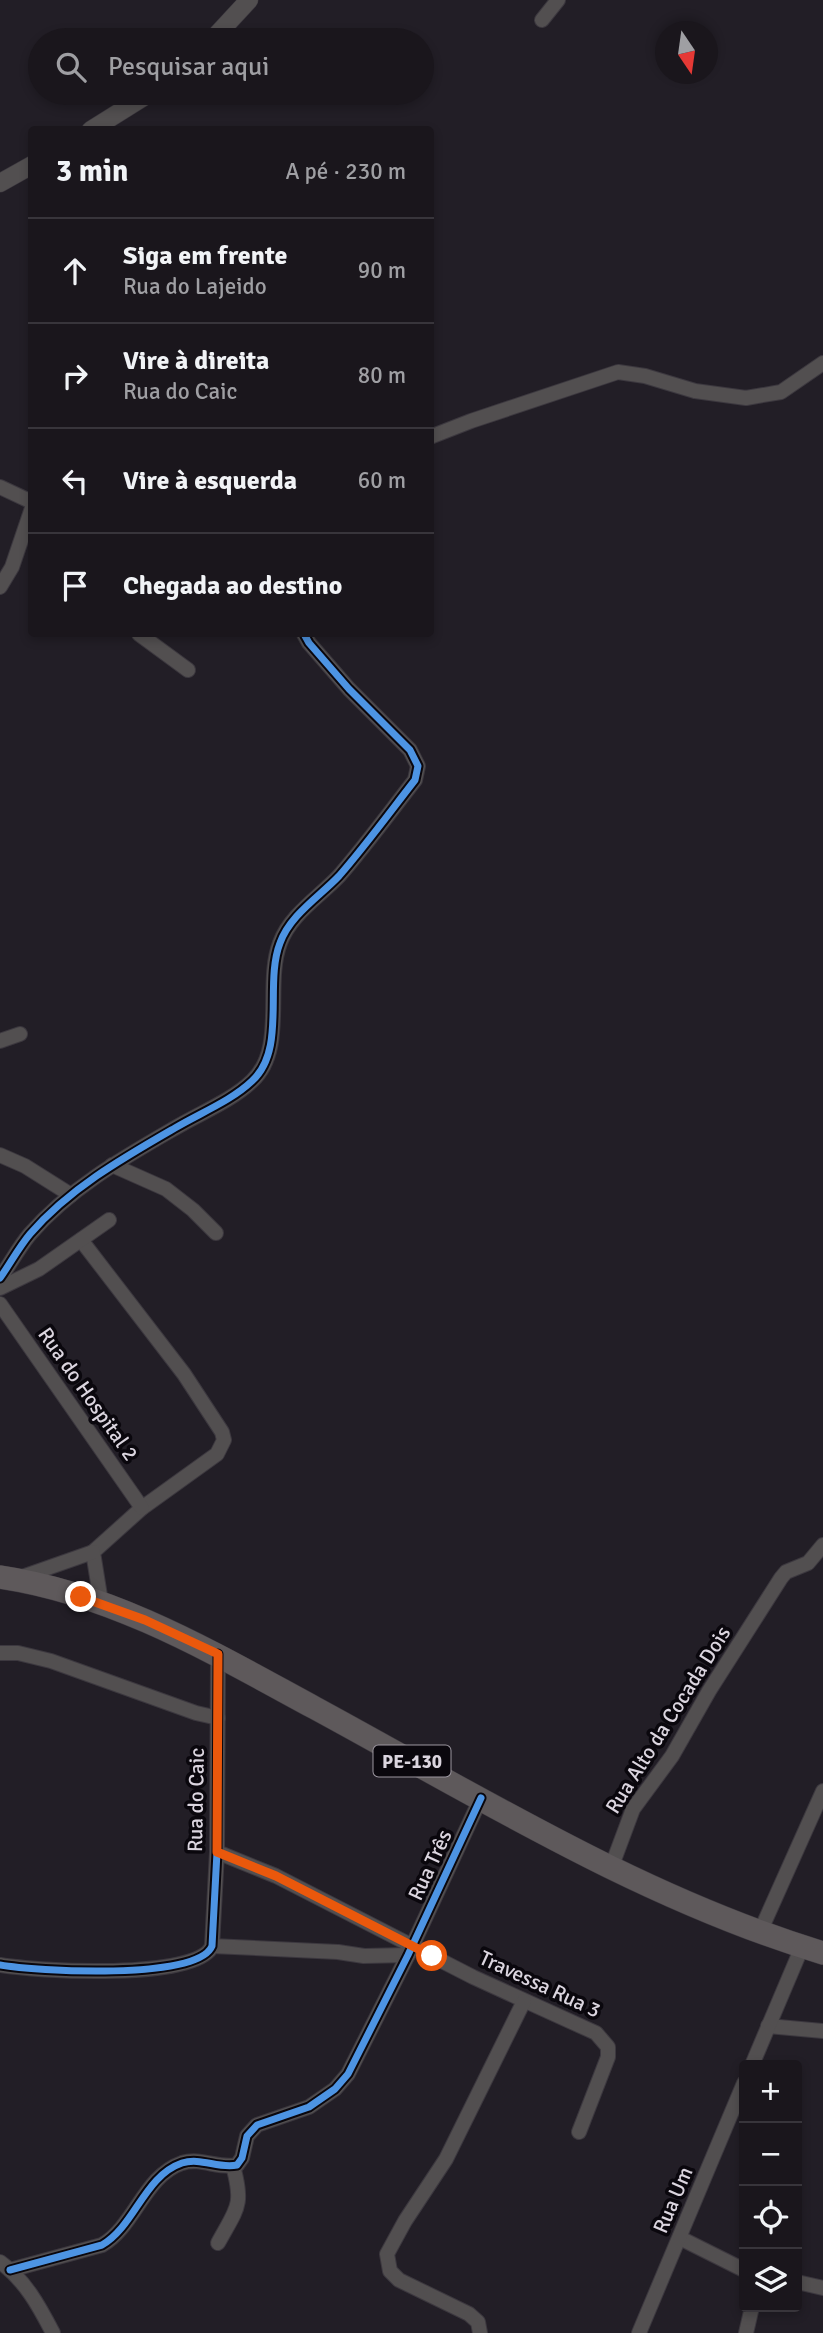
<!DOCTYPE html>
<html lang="pt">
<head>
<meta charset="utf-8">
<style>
	body { margin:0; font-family:Signika,sans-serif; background:#231f25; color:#f1f3f6 }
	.controls { position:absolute; right:21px; bottom:21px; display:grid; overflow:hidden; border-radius:7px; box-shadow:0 4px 10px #0003 }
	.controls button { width:63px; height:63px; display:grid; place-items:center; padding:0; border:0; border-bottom:2px solid #38353b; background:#1a161c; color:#f1f3f6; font:35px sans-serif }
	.compass { position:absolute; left:655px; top:21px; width:63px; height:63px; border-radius:50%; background:#1a161c; box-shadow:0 4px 10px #0003; rotate:167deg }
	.stop { position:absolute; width:21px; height:21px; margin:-16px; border:5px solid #ea580c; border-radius:50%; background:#fff }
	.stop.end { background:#ea580c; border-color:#fff; box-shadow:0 2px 7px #0008 }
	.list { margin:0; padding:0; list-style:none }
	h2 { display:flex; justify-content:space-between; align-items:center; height:91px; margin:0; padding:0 28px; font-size:30px }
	h2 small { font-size:23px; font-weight:400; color:#9f9fa3 }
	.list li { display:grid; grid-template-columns:46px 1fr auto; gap:21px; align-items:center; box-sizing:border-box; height:105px; padding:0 28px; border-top:2px solid #38353b }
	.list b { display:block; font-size:26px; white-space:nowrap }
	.list p { margin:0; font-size:23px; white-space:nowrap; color:#9f9fa3 }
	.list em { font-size:23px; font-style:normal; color:#9f9fa3 }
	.icon { flex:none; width:38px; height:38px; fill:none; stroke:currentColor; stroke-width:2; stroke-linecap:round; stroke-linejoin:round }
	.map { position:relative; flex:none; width:823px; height:2333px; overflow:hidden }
	.search { position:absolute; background:#1a161c; box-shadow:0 4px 10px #0003; left:28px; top:28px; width:406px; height:77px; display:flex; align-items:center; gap:18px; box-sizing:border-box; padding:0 24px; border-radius:38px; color:#9f9fa3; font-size:26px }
	.panel { position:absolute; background:#1a161c; box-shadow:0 4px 10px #0003; left:28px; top:126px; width:406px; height:511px; border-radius:7px }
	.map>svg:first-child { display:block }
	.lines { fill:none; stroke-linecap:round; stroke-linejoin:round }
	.minor-casing { stroke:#3c383f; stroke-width:16 }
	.tertiary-casing { stroke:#3c383f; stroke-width:19 }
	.primary-casing { stroke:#3c383f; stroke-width:24 }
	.minor { stroke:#524f50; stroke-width:14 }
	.tertiary { stroke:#524f50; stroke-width:18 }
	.primary { stroke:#5e595b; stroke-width:23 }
	.cycleway-casing { stroke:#0a070d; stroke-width:11 }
	.cycleway { stroke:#4d94e3; stroke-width:7 }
	.route { stroke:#ea580c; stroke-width:9 }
	.labels { text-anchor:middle; stroke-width:7; stroke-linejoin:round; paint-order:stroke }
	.shield { fill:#0a070d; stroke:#9c97a0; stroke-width:2 }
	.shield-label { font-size:19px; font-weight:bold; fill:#dbd5df }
	.street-label { font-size:21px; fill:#dbd5df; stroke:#0a070d }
</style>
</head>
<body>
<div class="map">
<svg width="823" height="2333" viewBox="0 0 823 2333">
	<rect width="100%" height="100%" fill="#221e26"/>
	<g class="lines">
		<g class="minor-casing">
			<g id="minor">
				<path d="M 542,20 L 558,0"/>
				<path d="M 430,437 L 471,421 L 618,372 L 645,376 L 695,391 L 746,398 L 781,392 L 823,363"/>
				<path d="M 0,487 L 32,502"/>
				<path d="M 0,587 L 12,567 L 32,508"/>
				<path d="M 139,634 L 188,670"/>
				<path d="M 0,1041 L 20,1034"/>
				<path d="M 0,1155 L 25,1166 L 71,1195"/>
				<path d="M 112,1165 L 166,1189 L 193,1210 L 216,1233"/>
				<path d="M 81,1240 L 184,1374 L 222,1432 L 224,1440 L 217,1454 L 142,1508 L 93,1552 L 101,1602"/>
				<path d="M 0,1278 C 10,1264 19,1247 30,1234 C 70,1188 123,1158 175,1128 C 200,1113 231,1101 252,1081 C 287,1049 264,984 280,943 C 290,915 319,897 339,876 C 366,845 390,812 415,780 L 418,766 L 410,750 L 349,689 L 309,643 L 304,634"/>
				<path d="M 0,1288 L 39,1269 L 109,1220"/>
				<path d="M 0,1304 L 142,1508"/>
				<path d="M 19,1578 L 93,1552"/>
				<path d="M 0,1653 L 18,1653 L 51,1661 L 196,1713 L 218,1718"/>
				<path d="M 217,1852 L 276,1876 L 473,1977 L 596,2033 L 608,2047 L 608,2057 L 579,2132"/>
				<path d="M 611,1868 L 633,1809 L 672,1756 L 709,1691 L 781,1578 L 786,1572 L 808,1563 L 823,1545"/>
				<path d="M 760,1932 L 823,1791"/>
				<path d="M 212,1946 L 338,1952 L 364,1956 L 408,1955"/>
				<path d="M 0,1965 C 34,1971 198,1981 212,1946 L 217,1852 L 218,1654"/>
				<path d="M 768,2026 L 823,2031"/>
				<path d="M 752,2065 L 802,1947"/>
				<path d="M 680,2238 L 744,2270"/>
				<path d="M 218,2243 C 237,2208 244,2206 233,2166"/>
				<path d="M 0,2262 C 25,2280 39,2306 53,2333"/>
				<path d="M 10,2270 L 102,2245 C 135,2226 144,2176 182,2163 C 201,2157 218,2169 237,2165 L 242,2158 L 247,2136 L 257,2125 L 309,2107 L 335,2089 L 348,2074 L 408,1955 L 481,1798"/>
				<path d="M 797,2282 L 823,2288"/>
				<path d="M 480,2333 L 478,2322 L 469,2314 L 399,2280 L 390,2271 L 387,2254 L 405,2221 L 446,2159 L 524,2001"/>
				<path d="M 639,2333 L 744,2083"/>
				<path d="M 746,2333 L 752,2307"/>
			</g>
		</g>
		<g class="tertiary-casing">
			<g id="tertiary">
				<path d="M 212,40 L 249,0"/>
				<path d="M 91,130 L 150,93"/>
				<path d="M 0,183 L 32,165"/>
			</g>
		</g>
		<g class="primary-casing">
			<path id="primary" d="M 0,1577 C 115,1594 215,1654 315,1708 C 479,1797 644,1899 823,1953"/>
		</g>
		<use href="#minor" class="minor"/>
		<use href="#tertiary" class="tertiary"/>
		<use href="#primary" class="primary"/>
		<g class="cycleway-casing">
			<g id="cycleway">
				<path d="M 0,1278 C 10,1264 19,1247 30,1234 C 70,1188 123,1158 175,1128 C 200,1113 231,1101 252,1081 C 287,1049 264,984 280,943 C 290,915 319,897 339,876 C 366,845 390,812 415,780 L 418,766 L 410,750 L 349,689 L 309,643 L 304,634"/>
				<path d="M 0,1965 C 34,1971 198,1981 212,1946 L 217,1852 L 218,1654"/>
				<path d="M 10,2270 L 102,2245 C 135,2226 144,2176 182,2163 C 201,2157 218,2169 237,2165 L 242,2158 L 247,2136 L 257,2125 L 309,2107 L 335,2089 L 348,2074 L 408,1955 L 481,1798"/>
			</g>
		</g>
		<use href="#cycleway" class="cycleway"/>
	</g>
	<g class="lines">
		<path class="route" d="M 81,1597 L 145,1620 L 218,1654 L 217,1852 L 276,1876 L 432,1956"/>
	</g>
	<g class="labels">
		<rect class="shield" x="373.5" y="1745.5" width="77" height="31" rx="5"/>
		<g class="shield-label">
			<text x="412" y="1768">PE-130</text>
		</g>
		<g class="street-label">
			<text transform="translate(88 1394) rotate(55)" y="7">Rua do Hospital 2</text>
			<text transform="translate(668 1720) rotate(-58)" y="7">Rua Alto da Cocada Dois</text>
			<text transform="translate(196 1800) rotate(-89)" y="7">Rua do Caic</text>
			<text transform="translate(430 1865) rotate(-65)" y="7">Rua Três</text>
			<text transform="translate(540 1984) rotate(25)" y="7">Travessa Rua 3</text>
			<text transform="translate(673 2200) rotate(-67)" y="7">Rua Um</text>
		</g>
	</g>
</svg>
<div class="controls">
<button>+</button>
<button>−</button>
<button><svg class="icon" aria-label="locate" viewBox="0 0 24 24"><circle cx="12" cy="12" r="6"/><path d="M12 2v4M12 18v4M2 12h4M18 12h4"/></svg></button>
<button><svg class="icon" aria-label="layers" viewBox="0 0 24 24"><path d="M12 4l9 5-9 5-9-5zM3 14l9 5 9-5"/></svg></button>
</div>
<svg class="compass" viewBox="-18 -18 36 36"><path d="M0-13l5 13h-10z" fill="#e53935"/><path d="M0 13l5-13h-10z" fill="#9f9fa3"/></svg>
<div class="stop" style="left:432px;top:1956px"></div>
<div class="stop end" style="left:81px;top:1597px"></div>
<div class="search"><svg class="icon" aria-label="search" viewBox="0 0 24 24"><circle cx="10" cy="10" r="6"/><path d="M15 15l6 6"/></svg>Pesquisar aqui</div>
<section class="panel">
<h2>3 min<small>A pé · 230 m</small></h2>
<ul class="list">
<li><svg class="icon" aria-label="ahead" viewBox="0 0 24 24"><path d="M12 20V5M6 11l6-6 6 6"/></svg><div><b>Siga em frente</b><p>Rua do Lajeido</p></div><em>90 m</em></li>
<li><svg class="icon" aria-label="right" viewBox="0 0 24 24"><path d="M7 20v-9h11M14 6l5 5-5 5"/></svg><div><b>Vire à direita</b><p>Rua do Caic</p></div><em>80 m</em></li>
<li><svg class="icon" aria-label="left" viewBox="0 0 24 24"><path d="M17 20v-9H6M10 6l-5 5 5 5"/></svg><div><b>Vire à esquerda</b></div><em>60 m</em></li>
<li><svg class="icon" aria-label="arrive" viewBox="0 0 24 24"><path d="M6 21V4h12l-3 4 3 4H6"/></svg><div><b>Chegada ao destino</b></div></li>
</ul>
</section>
</div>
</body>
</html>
